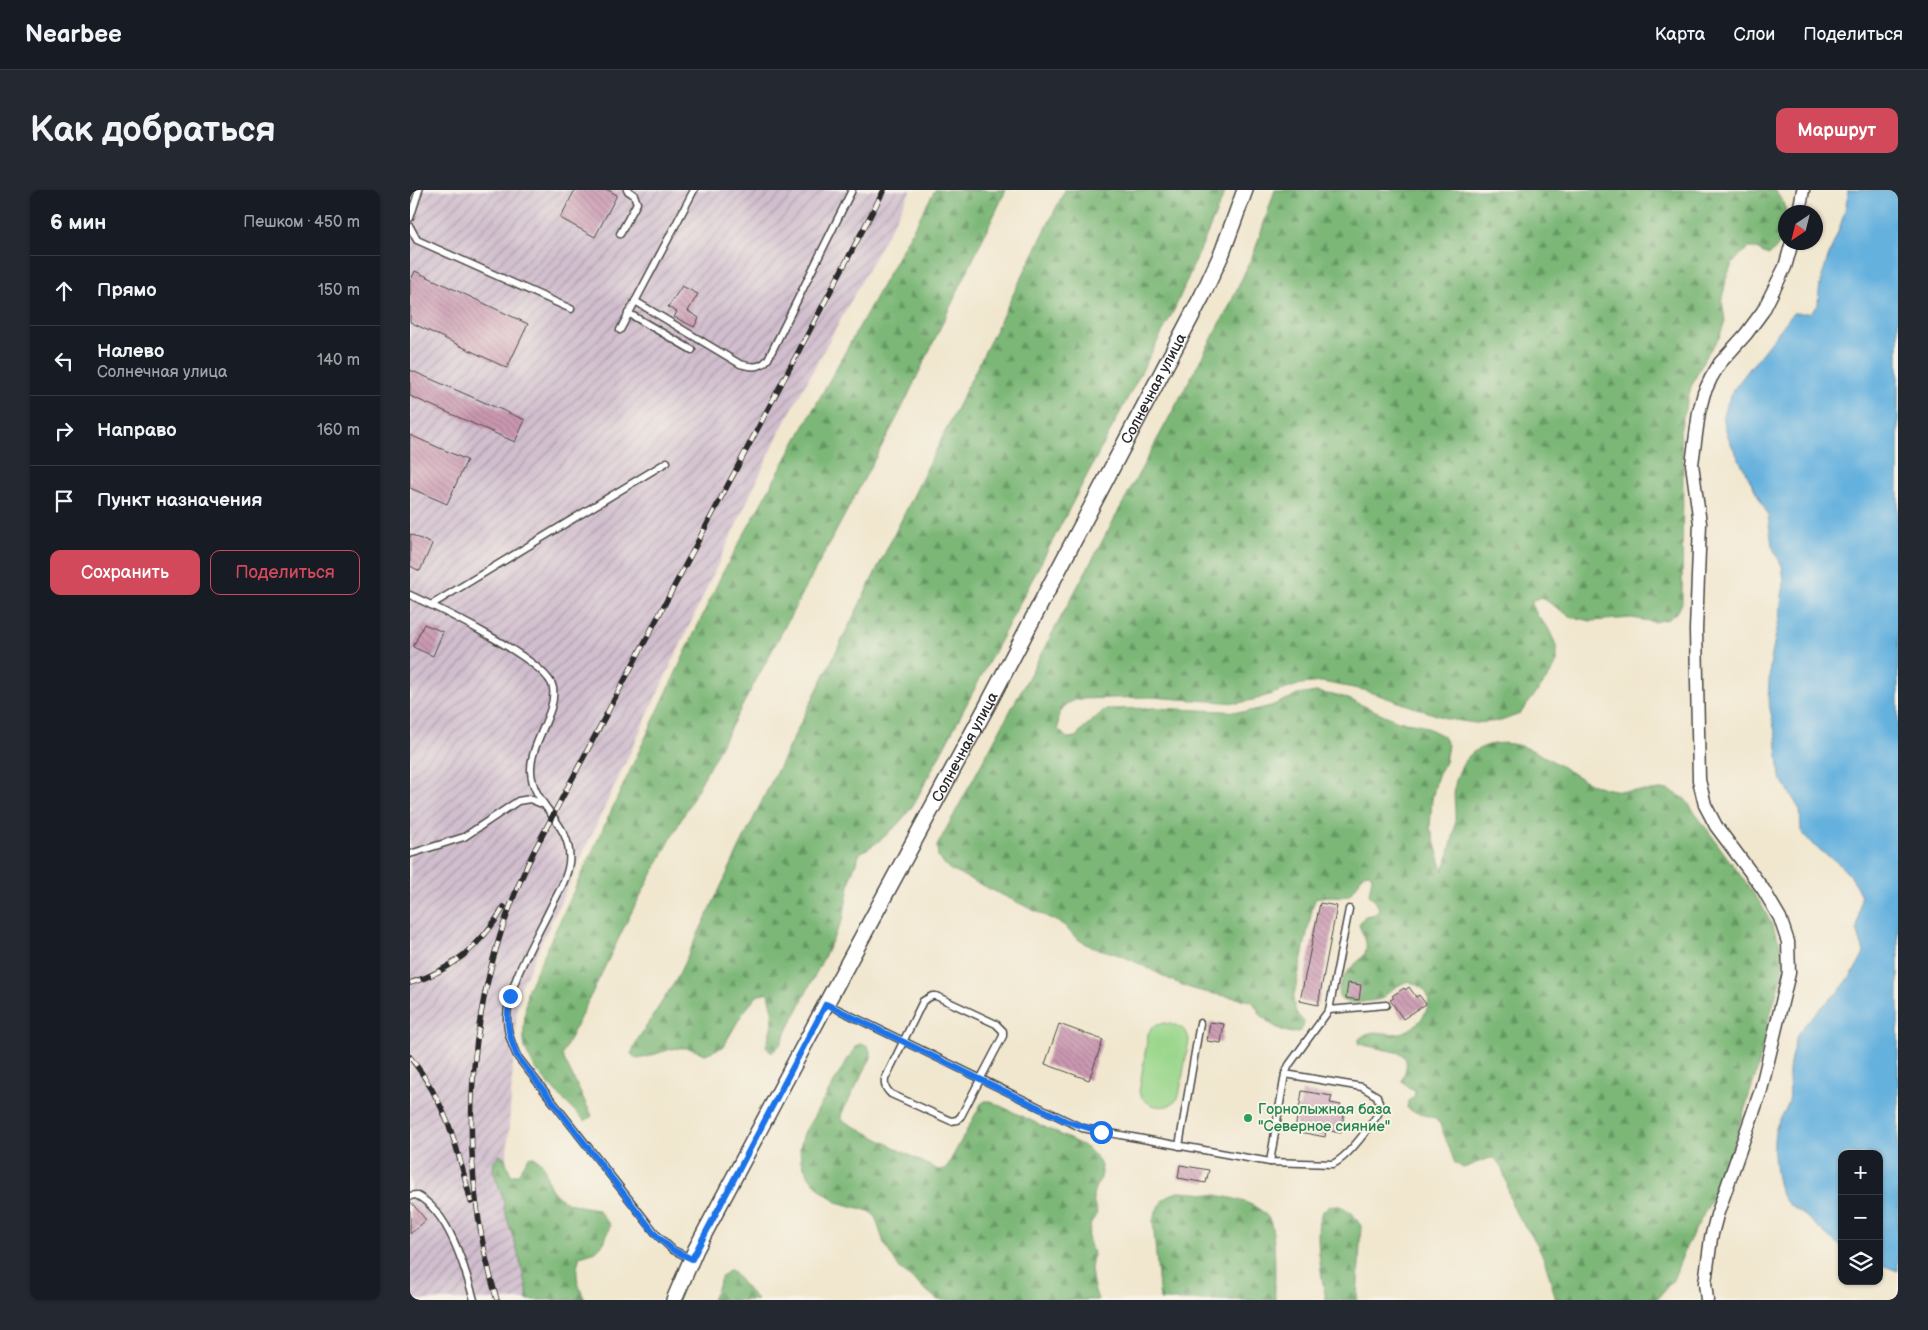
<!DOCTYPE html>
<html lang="ru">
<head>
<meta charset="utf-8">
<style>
	body { margin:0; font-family:"Balsamiq Sans",sans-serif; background:#242831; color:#f1f3f6 }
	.controls { position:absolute; right:15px; bottom:15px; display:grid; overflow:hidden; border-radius:10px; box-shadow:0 1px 4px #0004 }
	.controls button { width:45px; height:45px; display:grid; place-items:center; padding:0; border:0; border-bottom:1px solid #363941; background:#171b24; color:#f1f3f6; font:25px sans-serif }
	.compass { position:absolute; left:1368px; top:15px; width:45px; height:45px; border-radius:50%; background:#171b24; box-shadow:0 1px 4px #0004; rotate:215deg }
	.stop { position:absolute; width:15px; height:15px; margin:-11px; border:4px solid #1a73e8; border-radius:50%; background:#fff }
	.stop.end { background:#1a73e8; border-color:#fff; box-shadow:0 1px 5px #0008 }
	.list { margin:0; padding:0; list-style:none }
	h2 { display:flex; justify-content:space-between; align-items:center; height:65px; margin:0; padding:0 20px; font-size:21px }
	h2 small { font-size:16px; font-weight:400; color:#9ea1a6 }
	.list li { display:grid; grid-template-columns:32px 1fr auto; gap:15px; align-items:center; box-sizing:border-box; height:70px; padding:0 20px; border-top:1px solid #363941 }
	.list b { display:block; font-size:19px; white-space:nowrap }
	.list p { margin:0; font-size:16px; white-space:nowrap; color:#9ea1a6 }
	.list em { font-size:16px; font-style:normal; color:#9ea1a6 }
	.actions { display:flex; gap:10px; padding:15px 20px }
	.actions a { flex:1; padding:11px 0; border:1px solid #d1495b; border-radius:10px; text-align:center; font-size:18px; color:#d1495b }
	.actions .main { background:#d1495b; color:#fff }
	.icon { flex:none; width:28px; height:28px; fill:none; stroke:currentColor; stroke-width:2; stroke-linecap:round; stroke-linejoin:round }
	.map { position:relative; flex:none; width:1488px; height:1110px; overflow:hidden; border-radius:10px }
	header { display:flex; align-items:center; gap:30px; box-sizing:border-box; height:70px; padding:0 25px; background:#171b24; border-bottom:1px solid #363941 }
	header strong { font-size:24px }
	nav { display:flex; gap:28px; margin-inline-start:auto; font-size:18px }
	.intro { display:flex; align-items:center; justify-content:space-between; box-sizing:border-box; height:120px; padding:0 30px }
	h1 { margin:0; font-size:35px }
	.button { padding:12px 22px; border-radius:10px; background:#d1495b; color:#fff; font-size:18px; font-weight:700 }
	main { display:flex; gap:30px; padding:0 30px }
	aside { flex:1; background:#171b24; border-radius:10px; box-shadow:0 1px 4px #0004 }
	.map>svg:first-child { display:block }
	.industrial { fill:url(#industrial-furrows) }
	.forest { fill:url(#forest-firs); stroke:#537151 }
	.pitch { fill:#9ad68b; stroke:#62805b }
	.water { fill:#65b1de; stroke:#486e84 }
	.building { fill:url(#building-back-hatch) }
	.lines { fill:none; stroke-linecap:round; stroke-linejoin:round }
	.service-casing { stroke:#494744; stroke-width:9 }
	.minor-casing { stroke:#494744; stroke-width:15 }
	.tertiary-casing { stroke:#494744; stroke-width:18 }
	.service { stroke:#fff; stroke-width:6 }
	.minor { stroke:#fff; stroke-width:12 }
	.tertiary { stroke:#fff; stroke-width:15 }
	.rail-casing { stroke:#2b2b2b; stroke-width:5.5 }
	.rail { stroke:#f7f3e8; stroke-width:4; stroke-dasharray:11; stroke-linecap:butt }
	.route { stroke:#1a73e8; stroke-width:6 }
	.leisure-dot { fill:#2e9e5b; stroke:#f7f3e8; stroke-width:2 }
	.labels { text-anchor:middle; stroke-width:4; stroke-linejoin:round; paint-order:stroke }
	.street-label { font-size:15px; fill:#2b2b2b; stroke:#f7f3e8 }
	.leisure-label { font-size:15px; fill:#27864d; stroke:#f7f3e8; text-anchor:start }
</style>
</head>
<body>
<header>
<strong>Nearbee</strong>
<nav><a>Карта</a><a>Слои</a><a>Поделиться</a></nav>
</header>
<div class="intro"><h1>Как добраться</h1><a class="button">Маршрут</a></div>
<main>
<aside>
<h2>6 мин<small>Пешком · 450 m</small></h2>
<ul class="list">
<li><svg class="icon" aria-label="ahead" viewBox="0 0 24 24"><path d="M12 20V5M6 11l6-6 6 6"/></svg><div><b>Прямо</b></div><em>150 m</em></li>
<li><svg class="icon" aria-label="left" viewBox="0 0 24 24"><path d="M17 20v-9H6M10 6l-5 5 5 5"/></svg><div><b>Налево</b><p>Солнечная улица</p></div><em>140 m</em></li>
<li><svg class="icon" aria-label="right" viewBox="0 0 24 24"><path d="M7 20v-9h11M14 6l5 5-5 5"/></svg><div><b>Направо</b></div><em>160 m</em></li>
<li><svg class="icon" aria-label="arrive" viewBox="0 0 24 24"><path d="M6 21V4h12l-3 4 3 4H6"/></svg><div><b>Пункт назначения</b></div></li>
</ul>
<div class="actions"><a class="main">Сохранить</a><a>Поделиться</a></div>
</aside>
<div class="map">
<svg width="1488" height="1110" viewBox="0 0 1488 1110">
	<defs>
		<pattern id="industrial-furrows" width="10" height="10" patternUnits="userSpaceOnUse" patternTransform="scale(1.25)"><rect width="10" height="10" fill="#d0bdcd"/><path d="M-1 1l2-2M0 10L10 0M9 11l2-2" fill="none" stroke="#a99aa7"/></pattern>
		<pattern id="forest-firs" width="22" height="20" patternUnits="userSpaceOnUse" patternTransform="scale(1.25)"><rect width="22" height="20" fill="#7bb777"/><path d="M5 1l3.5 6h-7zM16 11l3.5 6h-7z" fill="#659562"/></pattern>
		<pattern id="building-back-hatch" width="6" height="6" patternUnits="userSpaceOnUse" patternTransform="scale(1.25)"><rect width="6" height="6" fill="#cb98b1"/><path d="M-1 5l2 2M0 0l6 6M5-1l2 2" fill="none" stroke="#a57c90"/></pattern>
	</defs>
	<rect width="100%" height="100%" fill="#f7f3e8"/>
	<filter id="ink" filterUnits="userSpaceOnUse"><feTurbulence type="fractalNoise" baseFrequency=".02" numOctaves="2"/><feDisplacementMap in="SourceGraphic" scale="10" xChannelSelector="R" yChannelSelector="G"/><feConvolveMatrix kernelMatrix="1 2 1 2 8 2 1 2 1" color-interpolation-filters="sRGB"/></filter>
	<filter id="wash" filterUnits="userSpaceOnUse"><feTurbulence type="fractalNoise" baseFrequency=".0096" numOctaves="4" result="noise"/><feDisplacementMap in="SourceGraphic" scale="20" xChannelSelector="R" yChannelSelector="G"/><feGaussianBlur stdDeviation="1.12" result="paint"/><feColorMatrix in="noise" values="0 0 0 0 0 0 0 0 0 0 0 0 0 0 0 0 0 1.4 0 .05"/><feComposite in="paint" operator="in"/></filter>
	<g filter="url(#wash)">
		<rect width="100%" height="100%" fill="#f1e7cf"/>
		<path class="industrial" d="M 0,0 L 501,0 L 370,241 L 108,803 L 95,994 L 124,1110 L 0,1110 Z"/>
		<g class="forest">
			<path d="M 525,0 L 596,0 L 490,222 L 221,723 L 152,865 L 182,926 L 175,931 C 157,913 116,877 114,852 C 113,835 116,817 117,801 L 312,384 Z"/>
			<path d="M 655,0 L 816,0 L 765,118 L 504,614 C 487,637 475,649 450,663 L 441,685 L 433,729 L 370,855 L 362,863 L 356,856 C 362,838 366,820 357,802 L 347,806 L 332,824 L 313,857 L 295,864 C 289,862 283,859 277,858 C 259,856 243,867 227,869 L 221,864 L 228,849 L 266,790 L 350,615 Z"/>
			<path d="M 865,0 L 1365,0 C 1369,5 1373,12 1375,18 C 1379,33 1372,58 1358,65 L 1344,58 L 1339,58 L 1332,63 L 1322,74 L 1316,89 L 1312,111 L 1315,131 L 1309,148 L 1295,167 L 1281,197 L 1274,223 L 1270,242 L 1273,271 L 1272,413 L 1268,421 L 1258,429 L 1244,432 L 1222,428 L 1181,431 L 1161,427 L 1131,407 L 1121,411 L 1127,425 L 1138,438 L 1147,457 L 1147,472 L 1140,485 L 1110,524 L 1091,531 L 1065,533 L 1038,529 L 954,500 L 912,492 L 891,494 L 847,509 L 829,513 L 740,507 L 668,509 L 656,514 L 649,524 L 648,539 L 657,548 L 666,547 L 672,539 L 696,519 L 744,518 L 836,522 L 861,516 L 887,505 L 906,502 L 934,507 L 988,531 L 1009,534 L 1032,545 L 1038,555 L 1035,572 L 1027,588 L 1022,609 L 1020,637 L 1033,681 C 1037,671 1045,644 1045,633 C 1046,612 1040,598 1051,578 C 1058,564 1064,560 1079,555 C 1122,544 1156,588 1194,598 C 1209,602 1224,601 1239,601 C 1245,601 1253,599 1258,600 C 1264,602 1270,606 1275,609 L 1351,714 L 1366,743 L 1371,757 L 1373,772 L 1371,788 L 1358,832 L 1348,878 L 1311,992 L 1276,1057 L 1263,1090 L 1246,1110 L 1146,1110 C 1140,1089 1136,1068 1124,1049 C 1117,1038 1108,1029 1103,1017 C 1097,1001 1097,979 1084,968 C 1074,968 1064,975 1053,978 L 1045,973 L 1030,934 L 1024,928 L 1002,921 L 997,918 L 998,911 L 1004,907 L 1005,900 L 998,897 L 992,891 C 995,880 1001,871 990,863 L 949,854 L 949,849 C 965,835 976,848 993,842 C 1006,839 1024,818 1017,804 C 1014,798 1005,794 998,791 C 991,794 984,797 978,803 C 976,804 975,807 973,808 C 969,810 962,811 958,811 C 930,817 919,808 937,782 C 943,774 955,769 956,759 C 958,750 951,743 949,734 L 955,726 L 966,724 L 969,719 L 965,710 L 959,705 L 962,687 L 960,683 L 953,684 C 935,719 937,701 906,708 L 903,715 L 883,810 L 886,823 L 894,832 C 893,854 861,837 853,827 C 848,822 847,816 841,811 C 820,806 797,804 777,797 C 756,789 738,777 717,768 C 691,757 674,761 654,735 L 539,679 L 528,667 L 527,656 L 818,119 L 845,60 Z"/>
			<path d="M 449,854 L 458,856 L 461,864 L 461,868 L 431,925 L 432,930 L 528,980 L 534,979 L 538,975 L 571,914 L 575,911 L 580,911 L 672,955 C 683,962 695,973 691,988 C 688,994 683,999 683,1007 C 683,1012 685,1018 687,1023 L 681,1033 L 678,1047 L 683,1064 L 681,1079 L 683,1094 L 688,1110 L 528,1110 L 489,1078 L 474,1053 L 465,1026 L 459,1021 L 427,1012 L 412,1001 L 400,988 L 391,971 L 390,958 L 394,943 L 445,857 Z"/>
			<path d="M 89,965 L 94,967 L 101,985 L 107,985 C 113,980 114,972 120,966 C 140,971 133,989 143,1001 C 154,1015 171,1016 187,1019 L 200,1035 L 194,1053 L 186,1061 L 170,1066 C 164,1083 167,1093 175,1110 L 117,1110 L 117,1099 L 107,1060 L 94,1018 L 93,1007 L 83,981 L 84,971 Z"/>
			<path d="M 769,1002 C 792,1003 845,1006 859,1029 C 867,1043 864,1092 865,1110 L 750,1110 L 743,1031 C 747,1016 753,1005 769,1002 Z"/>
			<path d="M 929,1015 L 942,1023 L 951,1036 L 947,1110 L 916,1110 C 913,1093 901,1032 914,1020 C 918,1016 924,1015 929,1015 Z"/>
			<path d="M 320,1079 L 347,1110 L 302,1110 L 312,1086 Z"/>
		</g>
		<path class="pitch" d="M 752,833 C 764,834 776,836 779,850 L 769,906 C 761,923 735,918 729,902 L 738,844 L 742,837 Z"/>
		<path class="water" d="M 1438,0 L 1488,0 L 1488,1081 L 1469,1074 L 1469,964 L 1432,964 L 1432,1057 C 1418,1047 1407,1036 1394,1025 C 1386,1019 1376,1015 1372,1005 C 1365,989 1361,954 1366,938 C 1369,928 1377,921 1379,911 C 1381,900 1378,891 1379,880 C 1380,872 1384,851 1388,844 C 1399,827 1416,814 1430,800 C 1440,788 1448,776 1454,762 L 1447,740 L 1451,706 L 1442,688 L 1428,673 L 1403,655 L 1391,641 L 1390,620 L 1370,587 L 1366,547 L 1358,509 L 1360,475 L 1369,429 L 1374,391 L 1372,376 L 1362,356 L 1358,325 L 1320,252 L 1315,237 L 1313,224 L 1323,200 L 1383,123 L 1400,123 L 1408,115 C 1408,73 1436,40 1438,0 Z"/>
		<g id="blocks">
			<g class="building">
				<path d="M 165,0 L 198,0 L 207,5 L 185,47 L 150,28 Z"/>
				<path d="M 5,81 L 118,134 L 97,178 L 0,132 L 0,92 Z"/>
				<path d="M 272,96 L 288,104 L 278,121 L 289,128 L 284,137 L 264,127 L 267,122 L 258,117 Z"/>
				<path d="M 0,180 L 115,230 L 105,252 L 0,206 Z"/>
				<path d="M 0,245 L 57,270 L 37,314 L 0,298 Z"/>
				<path d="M 0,344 L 22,354 L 10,381 L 0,376 Z"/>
				<path d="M 14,434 L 33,442 L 23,466 L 3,457 Z"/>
				<path d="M 910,713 L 927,716 L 908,815 L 890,811 Z"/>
				<path d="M 938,793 L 951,795 L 949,810 L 936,808 Z"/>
				<path d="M 999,797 L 1006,807 L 1009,805 L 1016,814 L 993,829 L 980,810 L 984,808 L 982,806 L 994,798 L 995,800 Z"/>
				<path d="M 800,832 L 814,834 L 811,853 L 797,851 Z"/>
				<path d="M 649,834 L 693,850 L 679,890 L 635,874 Z"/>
				<path d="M 892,901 L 922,906 L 920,913 L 931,915 L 929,924 L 934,925 L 931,943 L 916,940 L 915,947 L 885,941 L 887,927 L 883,924 L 890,915 Z"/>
				<path d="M 770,975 L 799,980 L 796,993 L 768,988 Z"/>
				<path d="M 0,1011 L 16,1030 L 0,1044 Z"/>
			</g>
		</g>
	</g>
	<g filter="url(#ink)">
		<use href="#blocks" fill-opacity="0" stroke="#494744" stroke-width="1"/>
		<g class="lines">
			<g class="service-casing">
				<g id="service">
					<path d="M 0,28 L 9,0"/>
					<path d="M 0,37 L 7,50 L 161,119"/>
					<path d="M 210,44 L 227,13 L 224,5 L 217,0"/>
					<path d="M 225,111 L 330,174 C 341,177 350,179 358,169 L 442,0"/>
					<path d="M 218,123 L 282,160"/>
					<path d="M 210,140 L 284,0"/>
					<path d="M 0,405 C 26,417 140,472 143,498 C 147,523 120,553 121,581 C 122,617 164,633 159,673 C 157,688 149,702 142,715 C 127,747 96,796 97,830 C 97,843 102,855 107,866 L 247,1045 L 263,1060 L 282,1069"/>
					<path d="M 21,415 L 257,272"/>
					<path d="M 0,664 L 54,647 L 108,611 L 120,609 L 132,614"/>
					<path d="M 522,806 L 526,806 L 586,834 L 593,841 L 593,846 L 551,926 L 547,930 L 541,931 L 481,904 C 476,899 474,896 475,889 L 513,811 Z"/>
					<path d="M 417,814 L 672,938 L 860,972 L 923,974 C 939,966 958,939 968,924 L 970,916 L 967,906 L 952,897 L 875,884"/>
					<path d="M 919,820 L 976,815"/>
					<path d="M 769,956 L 790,833"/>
					<path d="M 860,972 L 875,884 L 879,875 L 919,820 L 939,719"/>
					<path d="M 0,1006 L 6,1005 C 39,1021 55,1078 64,1110"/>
				</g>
			</g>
			<g class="minor-casing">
				<g id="minor">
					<path d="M 1389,22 L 1393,0"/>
					<path d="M 1297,1110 L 1295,1093 L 1301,1048 L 1307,1025 L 1351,900 L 1379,783 L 1378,752 L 1370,728 L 1353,699 L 1306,636 L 1295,615 L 1289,590 L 1286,440 L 1290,333 L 1282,274 L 1289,222 L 1294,203 L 1301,188 L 1310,173 L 1336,144 L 1353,121 L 1375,77 L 1382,52"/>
				</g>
			</g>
			<g class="tertiary-casing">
				<g id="tertiary">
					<path id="s1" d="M 264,1110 L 286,1059 L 416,814 L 577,516 L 792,106 L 812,63 L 835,0"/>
				</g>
			</g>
			<use href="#service" class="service"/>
			<use href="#minor" class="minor"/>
			<use href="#tertiary" class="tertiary"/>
			<g class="rail-casing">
				<g id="rail">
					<path d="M 0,793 C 42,781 72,754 94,717"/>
					<path d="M 0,867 C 37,914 47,956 61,1012"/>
					<path d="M 87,1110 C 43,963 56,799 124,661 L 474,0"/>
				</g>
			</g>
			<use href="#rail" class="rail"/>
		</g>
	</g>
	<g class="lines" filter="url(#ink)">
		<path class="route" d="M 100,806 C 95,831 98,843 107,866 L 246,1045 L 263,1060 L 282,1069 L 416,814 L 656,931 L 691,942"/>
	</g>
	<circle class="leisure-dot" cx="838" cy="928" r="5"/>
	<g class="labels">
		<g class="street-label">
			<text dy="5" stroke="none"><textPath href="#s1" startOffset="1030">Солнечная улица</textPath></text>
			<text dy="5" stroke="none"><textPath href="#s1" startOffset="625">Солнечная улица</textPath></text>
		</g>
		<g class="leisure-label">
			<text x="848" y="924">Горнолыжная база<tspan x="848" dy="17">"Северное сияние"</tspan></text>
		</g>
	</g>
</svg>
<div class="controls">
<button>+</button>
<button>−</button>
<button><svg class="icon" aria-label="layers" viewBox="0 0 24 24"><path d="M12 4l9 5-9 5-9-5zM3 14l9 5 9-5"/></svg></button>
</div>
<svg class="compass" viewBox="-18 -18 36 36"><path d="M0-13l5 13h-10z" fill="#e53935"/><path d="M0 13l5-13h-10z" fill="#9ea1a6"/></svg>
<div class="stop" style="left:691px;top:942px"></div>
<div class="stop end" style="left:100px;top:806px"></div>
</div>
</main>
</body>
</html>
